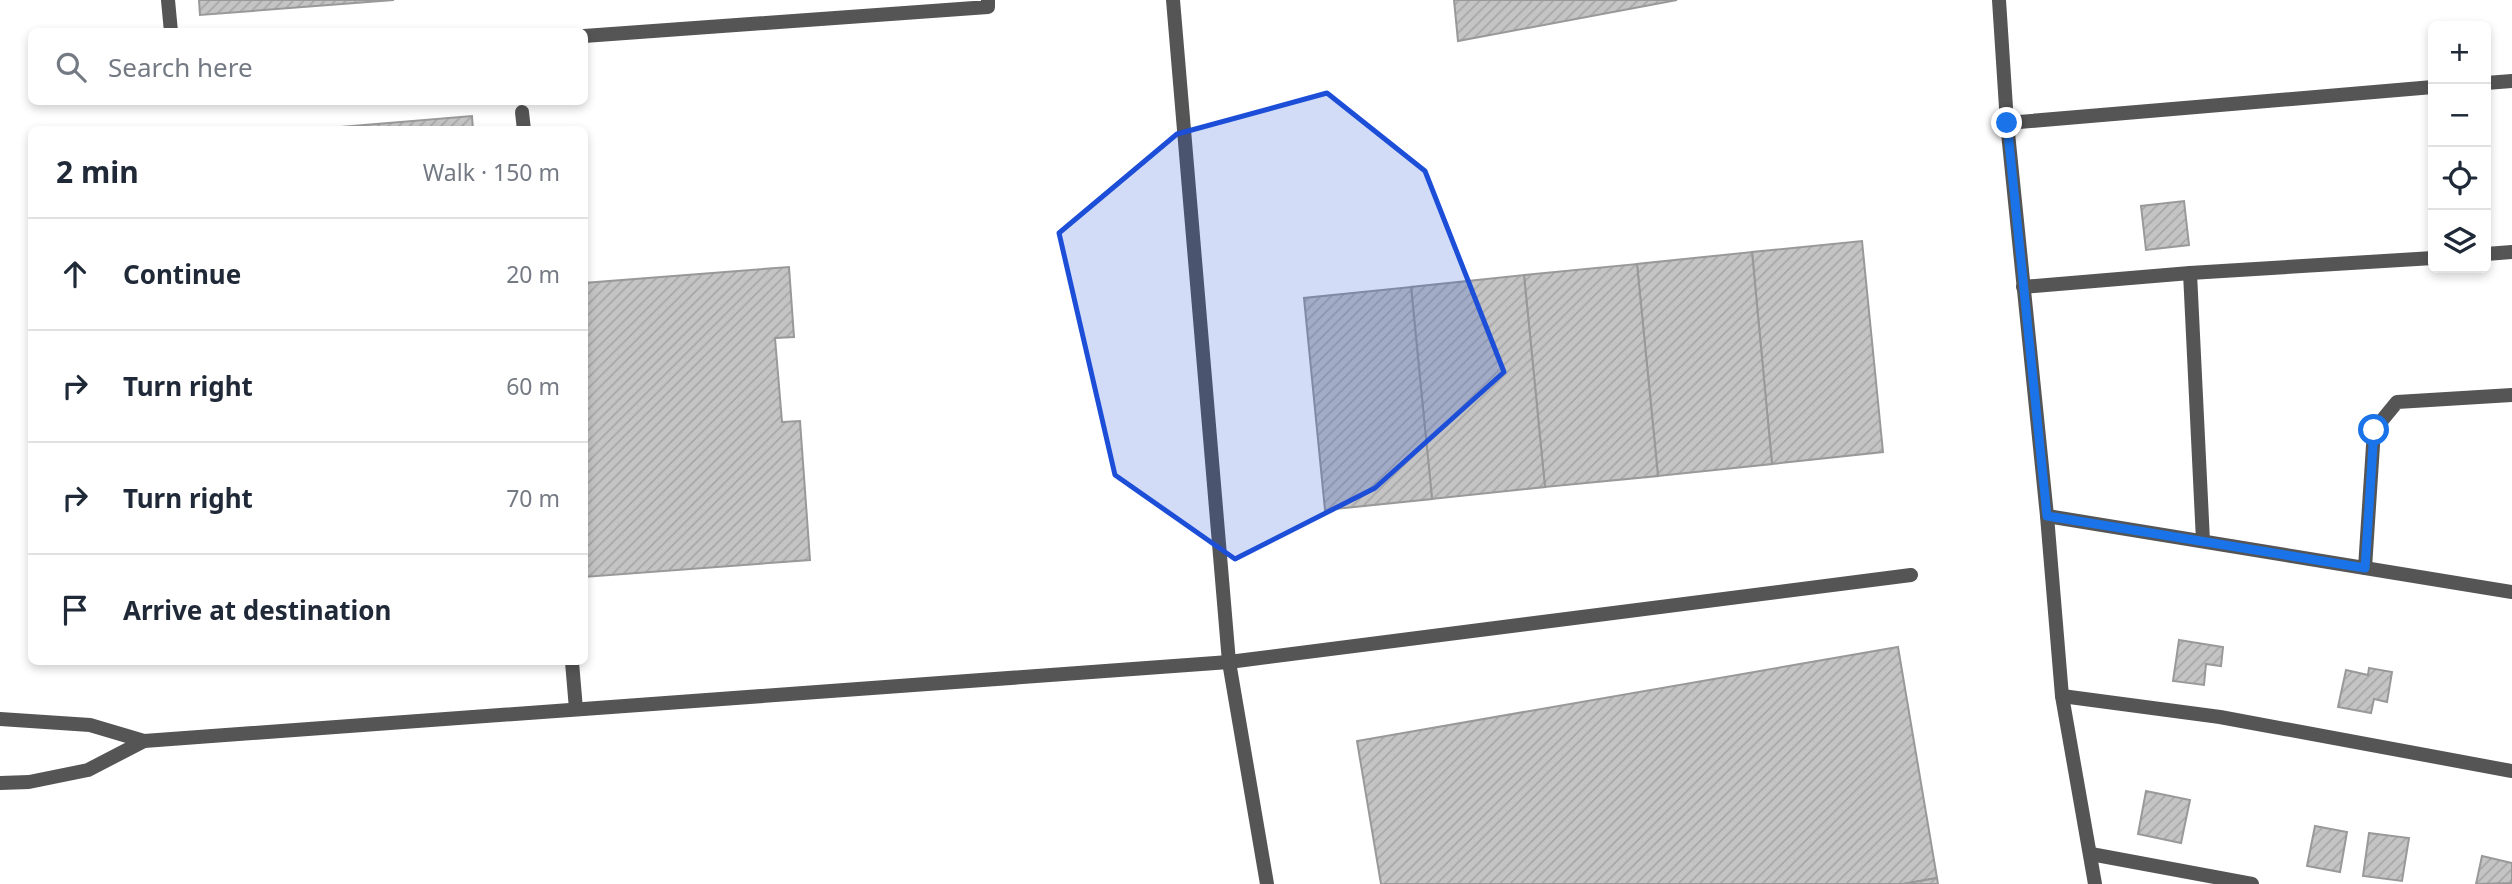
<!DOCTYPE html>
<html lang="en">
<head>
<meta charset="utf-8">
<style>
	body { margin:0; font-family:"Noto Sans",sans-serif; background:#f2f2f3; color:#1f2937 }
	.controls { position:absolute; right:21px; top:21px; display:grid; overflow:hidden; border-radius:10px; box-shadow:0 4px 10px #0003 }
	.controls button { width:63px; height:63px; display:grid; place-items:center; padding:0; border:0; border-bottom:2px solid #e0e1e3; background:#fff; color:#1f2937; font:35px sans-serif }
	.stop { position:absolute; width:21px; height:21px; margin:-16px; border:5px solid #1a73e8; border-radius:50%; background:#fff }
	.stop.end { background:#1a73e8; border-color:#fff; box-shadow:0 2px 7px #0008 }
	.list { margin:0; padding:0; list-style:none }
	h2 { display:flex; justify-content:space-between; align-items:center; height:91px; margin:0; padding:0 28px; font-size:30px }
	h2 small { font-size:23px; font-weight:400; color:#747a83 }
	.list li { display:grid; grid-template-columns:46px 1fr auto; gap:21px; align-items:center; box-sizing:border-box; height:112px; padding:0 28px; border-top:2px solid #e0e1e3 }
	.list b { display:block; font-size:26px; white-space:nowrap }
	.list em { font-size:23px; font-style:normal; color:#747a83 }
	.icon { flex:none; width:38px; height:38px; fill:none; stroke:currentColor; stroke-width:2; stroke-linecap:round; stroke-linejoin:round }
	.map { position:relative; flex:none; width:2512px; height:884px; overflow:hidden }
	.search { position:absolute; background:#fff; box-shadow:0 4px 10px #0003; left:28px; top:28px; width:560px; height:77px; display:flex; align-items:center; gap:18px; box-sizing:border-box; padding:0 24px; border-radius:10px; color:#747a83; font-size:26px }
	.panel { position:absolute; background:#fff; box-shadow:0 4px 10px #0003; left:28px; top:126px; width:560px; height:539px; border-radius:10px }
	.map>svg:first-child { display:block }
	.building { fill:url(#building-hatch); stroke:#999; stroke-width:2 }
	.lines { fill:none; stroke-linecap:round; stroke-linejoin:round }
	.service { stroke:#555; stroke-width:14 }
	.minor { stroke:#555; stroke-width:14 }
	.route { stroke:#1a73e8; stroke-width:9 }
	.marked { fill:#1d4ed8; fill-opacity:0.2; stroke:#1d4ed8; stroke-width:5; stroke-linejoin:round }
</style>
</head>
<body>
<div class="map">
<svg width="2512" height="884" viewBox="0 0 2512 884">
	<defs>
		<pattern id="building-hatch" width="6" height="6" patternUnits="userSpaceOnUse" patternTransform="scale(1.75)"><rect width="6" height="6" fill="#c4c4c4"/><path d="M-1 1l2-2M0 6l6-6M5 7l2-2" fill="none" stroke="#a7a7a7"/></pattern>
	</defs>
	<rect width="100%" height="100%" fill="#fff"/>
	<g class="building">
		<path d="M 199,0 L 394,0 L 200,15 Z"/>
		<path d="M 1454,0 L 1677,0 L 1458,41 Z"/>
		<path d="M 150,102 L 192,102 L 150,104 Z"/>
		<path d="M 472,116 L 473,130 L 304,130 Z"/>
		<path d="M 2184,201 L 2189,245 L 2146,250 L 2141,206 Z"/>
		<path d="M 1862,241 L 1883,452 L 1772,464 L 1752,252 Z"/>
		<path d="M 1752,252 L 1772,464 L 1658,476 L 1637,264 Z"/>
		<path d="M 1637,264 L 1658,476 L 1545,487 L 1524,275 Z"/>
		<path d="M 789,267 L 794,337 L 775,338 L 782,422 L 800,421 L 810,560 L 584,577 L 584,283 Z"/>
		<path d="M 1524,275 L 1545,487 L 1432,499 L 1411,287 Z"/>
		<path d="M 1411,287 L 1432,499 L 1325,510 L 1304,298 Z"/>
		<path d="M 2179,640 L 2223,647 L 2221,666 L 2206,664 L 2204,685 L 2173,681 Z"/>
		<path d="M 1898,647 L 1937,878 L 1903,884 L 1381,884 L 1357,741 Z"/>
		<path d="M 2369,668 L 2392,672 L 2387,702 L 2374,699 L 2371,713 L 2338,707 L 2346,670 L 2368,675 Z"/>
		<path d="M 2146,791 L 2190,800 L 2181,843 L 2138,834 Z"/>
		<path d="M 2315,826 L 2347,832 L 2340,872 L 2307,866 Z"/>
		<path d="M 2369,833 L 2409,838 L 2402,881 L 2363,876 Z"/>
		<path d="M 2482,856 L 2512,863 L 2512,883 L 2476,884 Z"/>
		<path d="M 1937,878 L 1938,884 L 1903,884 Z"/>
	</g>
	<g class="lines">
		<g class="service">
			<path d="M 168,0 L 171,32"/>
			<path d="M 584,36 L 988,7 L 988,0"/>
			<path d="M 522,112 L 524,130"/>
			<path d="M 572,662 L 576,709"/>
		</g>
		<g class="minor">
			<path d="M 1173,0 L 1229,662 L 1267,884"/>
			<path d="M 1999,0 L 2007,123 L 2047,516 L 2062,696 L 2095,884"/>
			<path d="M 2486,83 L 2512,81"/>
			<path d="M 2007,123 L 2433,87"/>
			<path d="M 2486,254 L 2512,252"/>
			<path d="M 2190,273 L 2203,541"/>
			<path d="M 2023,287 L 2190,273 L 2433,258"/>
			<path d="M 2047,516 L 2512,592"/>
			<path d="M 2365,568 L 2374,430 L 2397,402 L 2512,395"/>
			<path d="M 2062,696 L 2220,717 L 2512,771"/>
			<path d="M 0,719 L 90,725 L 144,741 L 1229,662 L 1911,575"/>
			<path d="M 0,783 L 29,782 L 88,770 L 144,741"/>
			<path d="M 2091,854 L 2252,884"/>
		</g>
	</g>
	<g class="lines">
		<path class="route" d="M 2007,123 L 2047,516 L 2365,568 L 2374,430"/>
	</g>
	<path class="marked" d="M 1327,93 L 1425,171 L 1504,372 L 1375,488 L 1235,559 L 1115,475 L 1059,233 L 1177,134 Z"/>
</svg>
<div class="controls">
<button>+</button>
<button>−</button>
<button><svg class="icon" aria-label="locate" viewBox="0 0 24 24"><circle cx="12" cy="12" r="6"/><path d="M12 2v4M12 18v4M2 12h4M18 12h4"/></svg></button>
<button><svg class="icon" aria-label="layers" viewBox="0 0 24 24"><path d="M12 4l9 5-9 5-9-5zM3 14l9 5 9-5"/></svg></button>
</div>
<div class="stop" style="left:2374px;top:430px"></div>
<div class="stop end" style="left:2007px;top:123px"></div>
<div class="search"><svg class="icon" aria-label="search" viewBox="0 0 24 24"><circle cx="10" cy="10" r="6"/><path d="M15 15l6 6"/></svg>Search here</div>
<section class="panel">
<h2>2 min<small>Walk · 150 m</small></h2>
<ul class="list">
<li><svg class="icon" aria-label="ahead" viewBox="0 0 24 24"><path d="M12 20V5M6 11l6-6 6 6"/></svg><div><b>Continue</b></div><em>20 m</em></li>
<li><svg class="icon" aria-label="right" viewBox="0 0 24 24"><path d="M7 20v-9h11M14 6l5 5-5 5"/></svg><div><b>Turn right</b></div><em>60 m</em></li>
<li><svg class="icon" aria-label="right" viewBox="0 0 24 24"><path d="M7 20v-9h11M14 6l5 5-5 5"/></svg><div><b>Turn right</b></div><em>70 m</em></li>
<li><svg class="icon" aria-label="arrive" viewBox="0 0 24 24"><path d="M6 21V4h12l-3 4 3 4H6"/></svg><div><b>Arrive at destination</b></div></li>
</ul>
</section>
</div>
</body>
</html>
